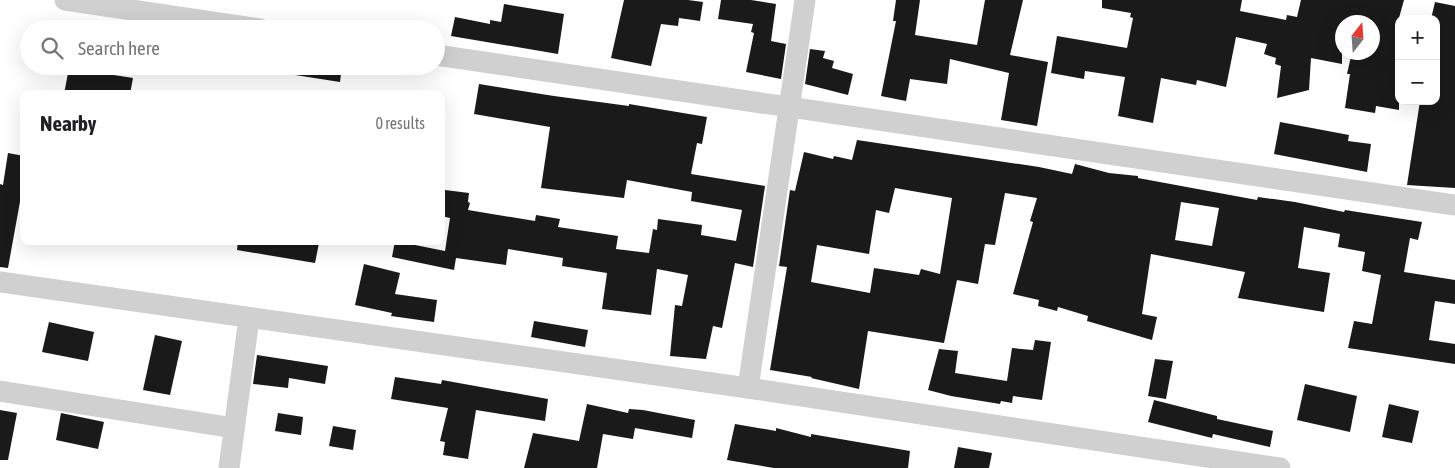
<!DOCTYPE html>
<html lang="en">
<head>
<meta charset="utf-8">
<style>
	body { margin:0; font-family:"Asap Condensed",sans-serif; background:#f2f2f2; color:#202124 }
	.controls { position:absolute; right:15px; top:15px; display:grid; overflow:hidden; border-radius:10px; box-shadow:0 5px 20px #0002 }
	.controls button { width:45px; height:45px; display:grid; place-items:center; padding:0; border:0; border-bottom:1px solid #e0e0e0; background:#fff; color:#202124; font:25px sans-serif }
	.compass { position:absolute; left:1335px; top:15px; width:45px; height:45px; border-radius:50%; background:#fff; box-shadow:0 5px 20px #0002; rotate:17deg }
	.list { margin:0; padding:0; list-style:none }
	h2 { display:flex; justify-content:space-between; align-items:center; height:65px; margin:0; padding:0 20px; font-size:21px }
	h2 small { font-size:16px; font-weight:400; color:#757577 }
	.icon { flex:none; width:28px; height:28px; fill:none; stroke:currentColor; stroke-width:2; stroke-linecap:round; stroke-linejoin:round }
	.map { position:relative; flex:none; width:1455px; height:468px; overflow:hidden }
	.search { position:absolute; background:#fff; box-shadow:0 5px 20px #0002; left:20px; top:20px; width:425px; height:55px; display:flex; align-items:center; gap:12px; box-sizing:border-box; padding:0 18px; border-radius:28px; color:#757577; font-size:19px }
	.panel { position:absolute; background:#fff; box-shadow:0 5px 20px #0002; left:20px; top:90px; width:425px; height:155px; border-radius:10px }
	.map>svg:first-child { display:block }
	.building { fill:#1a1a1a; fill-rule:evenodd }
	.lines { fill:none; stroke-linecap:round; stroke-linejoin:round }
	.minor { stroke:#d0d0d0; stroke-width:21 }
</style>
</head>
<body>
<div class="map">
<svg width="1455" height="468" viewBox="0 0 1455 468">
	<rect width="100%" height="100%" fill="#fff"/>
	<g class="building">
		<path d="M 624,0 L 688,0 L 703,2 L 700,21 L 679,18 L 678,26 L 661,24 L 651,66 L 611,58 Z"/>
		<path d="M 721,0 L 751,0 L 776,4 L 771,41 L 786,44 L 781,79 L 746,72 L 754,33 L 751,32 L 753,24 L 718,19 Z"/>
		<path d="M 896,0 L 920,0 L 915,35 L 977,45 L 985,0 L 1023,0 L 1010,55 L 1048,62 L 1037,126 L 1001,120 L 1009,73 L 950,59 L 947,84 L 910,79 L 906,101 L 881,96 L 896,21 L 893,21 Z"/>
		<path d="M 1102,0 L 1242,0 L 1240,11 L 1286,20 L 1287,15 L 1297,17 L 1301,0 L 1404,0 L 1399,18 L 1399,110 L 1376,106 L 1375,113 L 1345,108 L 1350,74 L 1347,74 L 1352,52 L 1372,52 L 1372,22 L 1342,22 L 1342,64 L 1311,58 L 1309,90 L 1277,98 L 1281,66 L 1275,64 L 1276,58 L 1264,54 L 1267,44 L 1236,37 L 1226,87 L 1197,80 L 1196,85 L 1161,78 L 1153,123 L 1118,116 L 1125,77 L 1085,71 L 1084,79 L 1051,73 L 1057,36 L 1127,48 L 1133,18 L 1130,17 L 1131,13 L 1102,8 Z"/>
		<path d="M 1435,2 L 1455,6 L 1455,188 L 1407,185 L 1420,101 L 1436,101 L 1436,19 L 1431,19 Z"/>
		<path d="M 504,4 L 564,14 L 558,54 L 451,36 L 455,17 L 490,24 L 490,20 L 501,22 Z"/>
		<path d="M 810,49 L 825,51 L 823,58 L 834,61 L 832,68 L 853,74 L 848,95 L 805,84 Z"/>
		<path d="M 296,66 L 342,66 L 340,82 L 295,75 Z"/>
		<path d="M 69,68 L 133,78 L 130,94 L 64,94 Z"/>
		<path d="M 479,84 L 554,96 L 629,106 L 629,104 L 707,117 L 702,144 L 697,143 L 691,174 L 765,186 L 753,267 L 735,263 L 722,328 L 713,326 L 706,359 L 670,356 L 675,305 L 682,306 L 688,275 L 657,269 L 651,315 L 602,309 L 607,273 L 562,266 L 563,258 L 508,249 L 506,265 L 456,258 L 454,270 L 392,257 L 395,241 L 445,251 L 450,218 L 441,216 L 445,190 L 469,193 L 468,202 L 470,203 L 468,210 L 535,221 L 536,215 L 560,219 L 558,227 L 618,236 L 616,249 L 649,253 L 653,229 L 657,230 L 658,219 L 702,225 L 701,235 L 736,241 L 742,210 L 691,201 L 692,192 L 627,180 L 624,198 L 541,188 L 550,127 L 474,114 Z"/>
		<path d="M 1280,122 L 1349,135 L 1348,141 L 1371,144 L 1367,172 L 1274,154 Z"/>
		<path d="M 857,140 L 1039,167 L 1072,174 L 1075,164 L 1109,173 L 1138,176 L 1138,178 L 1257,200 L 1258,197 L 1295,202 L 1344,212 L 1345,210 L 1422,222 L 1418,240 L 1410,238 L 1404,272 L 1455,280 L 1455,304 L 1435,301 L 1429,340 L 1455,344 L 1455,364 L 1348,348 L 1354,321 L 1372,324 L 1381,275 L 1362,271 L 1365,252 L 1338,247 L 1340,234 L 1304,227 L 1298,268 L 1330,273 L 1324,312 L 1238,298 L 1245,272 L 1151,254 L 1142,314 L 1157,317 L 1152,340 L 1087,321 L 1088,316 L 1058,307 L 1057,311 L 1038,306 L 1039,300 L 1013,294 L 1033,222 L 1030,221 L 1037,198 L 1005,193 L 995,245 L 985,244 L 978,284 L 957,280 L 944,343 L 868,331 L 859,389 L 811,378 L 812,377 L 770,370 L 787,267 L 779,266 L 790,190 L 795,191 L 804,152 L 833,159 L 834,156 L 852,160 ZM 895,188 L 952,198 L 940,274 L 921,269 L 919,275 L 874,268 L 870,293 L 811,282 L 817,245 L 869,254 L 876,210 L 889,213 ZM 1181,202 L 1219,208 L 1212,246 L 1175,240 Z"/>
		<path d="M 8,153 L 24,156 L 20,184 L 23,185 L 8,268 L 0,267 L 0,184 L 3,185 Z"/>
		<path d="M 238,241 L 309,241 L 319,243 L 315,263 L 237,250 Z"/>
		<path d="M 364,264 L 400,273 L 395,294 L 437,300 L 434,322 L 391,316 L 392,313 L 355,305 Z"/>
		<path d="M 534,321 L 588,330 L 585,347 L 531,337 Z"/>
		<path d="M 49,322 L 94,332 L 88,361 L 42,352 Z"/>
		<path d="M 155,335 L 182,341 L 170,395 L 143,390 Z"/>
		<path d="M 1035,340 L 1051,342 L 1042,400 L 1013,396 L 1012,403 L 1001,401 L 1000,404 L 951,396 L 928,390 L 939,349 L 958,351 L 955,373 L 1007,381 L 1012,348 L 1033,350 Z"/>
		<path d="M 257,355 L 328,366 L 325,384 L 289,378 L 288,388 L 253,384 Z"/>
		<path d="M 1155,359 L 1173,361 L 1166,399 L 1148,396 Z"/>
		<path d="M 395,377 L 441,384 L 442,380 L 548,399 L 545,421 L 476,410 L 468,459 L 443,455 L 445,442 L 440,441 L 448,408 L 391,399 Z"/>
		<path d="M 1305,384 L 1357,396 L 1350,432 L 1297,420 Z"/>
		<path d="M 1154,400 L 1217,416 L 1217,419 L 1273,431 L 1270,447 L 1213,434 L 1212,438 L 1148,422 Z"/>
		<path d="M 587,404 L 628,413 L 629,409 L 643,410 L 695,420 L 692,438 L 635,428 L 633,439 L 603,434 L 597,468 L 524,468 L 533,433 L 579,441 Z"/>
		<path d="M 1389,404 L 1419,411 L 1412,443 L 1382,437 Z"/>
		<path d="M 0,410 L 17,413 L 8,460 L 0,460 Z"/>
		<path d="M 61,413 L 104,422 L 98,449 L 56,440 Z"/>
		<path d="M 278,413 L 303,417 L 301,435 L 275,431 Z"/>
		<path d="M 735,424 L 776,431 L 776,428 L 811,437 L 811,434 L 910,451 L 908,468 L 774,468 L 727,460 Z"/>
		<path d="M 333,426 L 356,430 L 353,450 L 329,446 Z"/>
		<path d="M 958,447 L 992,453 L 989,468 L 954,468 Z"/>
	</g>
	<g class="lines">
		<g class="minor">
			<path d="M 65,0 L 260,29"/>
			<path d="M 436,55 L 1455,205"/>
			<path d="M 0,282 L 748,388 L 1280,468"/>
			<path d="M 748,388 L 805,0"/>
			<path d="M 0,391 L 234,428"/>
			<path d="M 229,468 L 249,318"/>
		</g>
	</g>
</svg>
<div class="controls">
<button>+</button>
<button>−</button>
</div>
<svg class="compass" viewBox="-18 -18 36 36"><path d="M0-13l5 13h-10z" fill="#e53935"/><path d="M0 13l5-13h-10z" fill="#757577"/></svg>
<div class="search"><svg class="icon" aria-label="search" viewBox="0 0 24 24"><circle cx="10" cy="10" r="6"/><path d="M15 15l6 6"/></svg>Search here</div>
<section class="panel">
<h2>Nearby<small>0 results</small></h2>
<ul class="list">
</ul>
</section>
</div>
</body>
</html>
